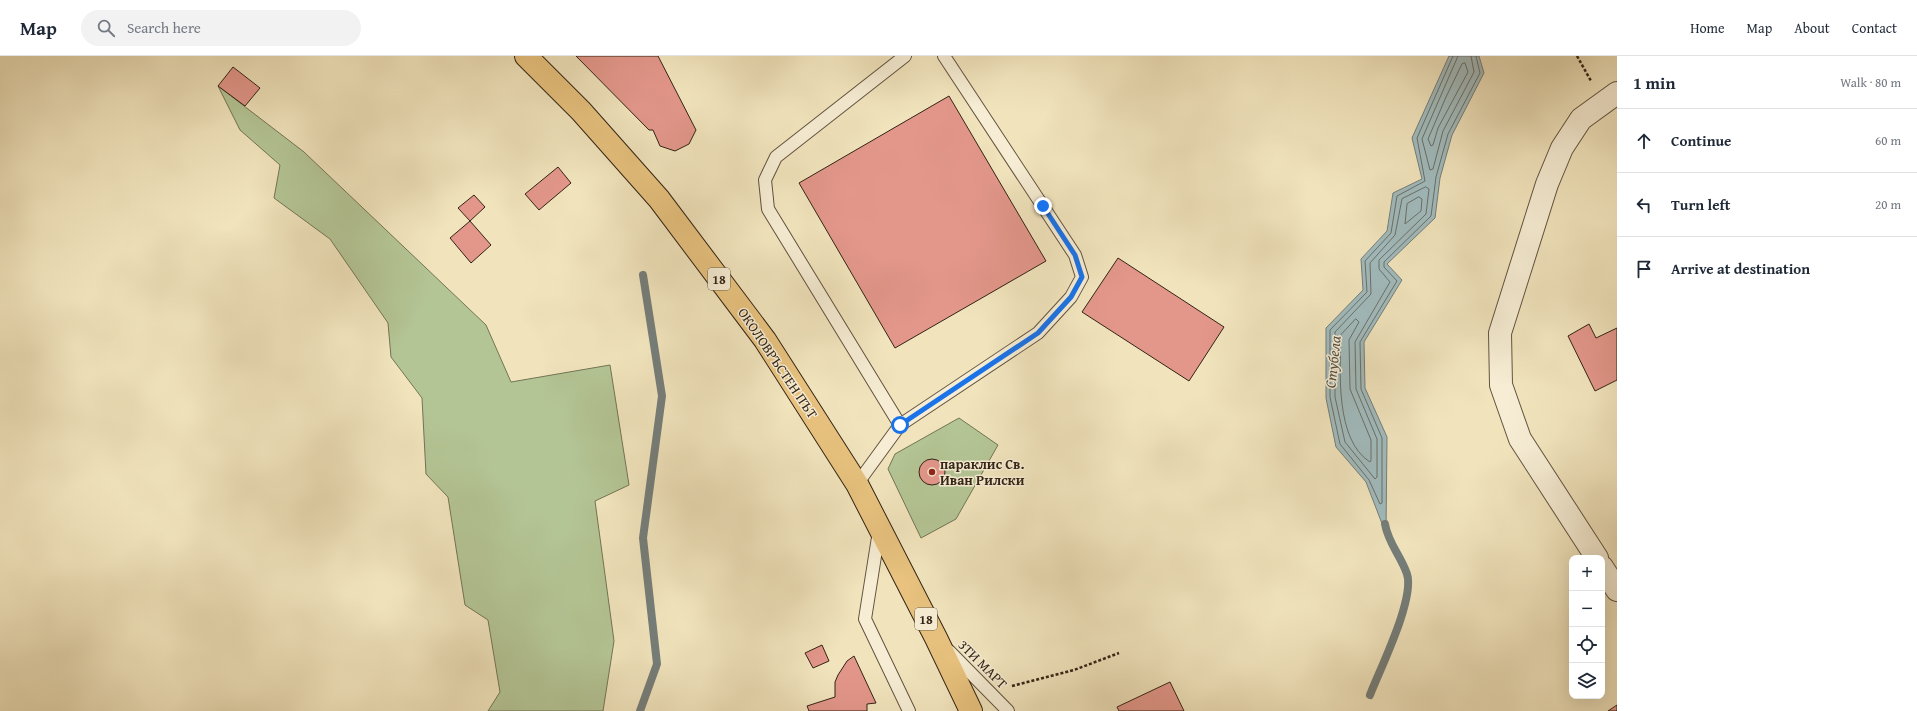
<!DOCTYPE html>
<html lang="en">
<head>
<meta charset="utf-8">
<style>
	body { margin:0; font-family:"Gentium Book Plus",serif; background:#f2f2f3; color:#1f2937 }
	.controls { position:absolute; right:12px; bottom:12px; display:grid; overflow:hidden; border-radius:8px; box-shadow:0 4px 16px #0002 }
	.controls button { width:36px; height:36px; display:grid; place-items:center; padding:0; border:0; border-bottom:1px solid #e0e1e3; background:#fff; color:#1f2937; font:20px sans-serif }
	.stop { position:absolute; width:12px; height:12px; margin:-9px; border:3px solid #1a73e8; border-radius:50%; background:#fff }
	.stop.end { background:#1a73e8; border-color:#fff; box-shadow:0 1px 4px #0008 }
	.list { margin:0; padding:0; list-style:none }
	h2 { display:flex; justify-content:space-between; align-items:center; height:52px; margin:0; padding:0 16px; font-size:17px }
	h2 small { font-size:13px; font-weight:400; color:#747a83 }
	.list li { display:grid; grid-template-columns:26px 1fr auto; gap:12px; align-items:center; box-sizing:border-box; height:64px; padding:0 16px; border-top:1px solid #e0e1e3 }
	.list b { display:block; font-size:15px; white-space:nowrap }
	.list em { font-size:13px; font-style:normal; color:#747a83 }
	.icon { flex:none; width:22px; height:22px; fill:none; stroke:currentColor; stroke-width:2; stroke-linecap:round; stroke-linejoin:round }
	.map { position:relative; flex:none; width:1617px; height:655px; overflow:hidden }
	header { display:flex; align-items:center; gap:24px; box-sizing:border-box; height:56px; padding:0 20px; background:#fff; border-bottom:1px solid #e0e1e3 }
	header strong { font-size:19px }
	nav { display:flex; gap:22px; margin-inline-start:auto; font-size:14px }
	.search { width:280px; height:36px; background:#f2f2f3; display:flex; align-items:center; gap:10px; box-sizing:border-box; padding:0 14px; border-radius:22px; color:#747a83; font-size:15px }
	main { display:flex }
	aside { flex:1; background:#fff }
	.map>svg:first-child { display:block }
	.green { fill:#b4c595; stroke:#737455 }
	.water { fill:#a1bbbd; stroke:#757e7a }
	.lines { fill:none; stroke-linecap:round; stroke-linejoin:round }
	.shore { stroke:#6a6f69; stroke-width:1 }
	.stream { stroke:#757e7a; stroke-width:8 }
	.building { fill:#e3978b; stroke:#322315 }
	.lane-casing { stroke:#62533f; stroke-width:14 }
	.street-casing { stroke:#62533f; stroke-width:24 }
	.highway-casing { stroke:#322315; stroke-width:24 }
	.path { stroke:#322315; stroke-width:2.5; stroke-dasharray:3 2; stroke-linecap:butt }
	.lane { stroke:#f6edd4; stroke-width:12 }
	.street { stroke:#f6edd4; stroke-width:22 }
	.highway { stroke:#e8c27e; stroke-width:22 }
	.route { stroke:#1a73e8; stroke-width:5 }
	.poi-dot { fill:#8f2418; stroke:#f6edd4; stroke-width:1.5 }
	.labels { text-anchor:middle; stroke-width:3; stroke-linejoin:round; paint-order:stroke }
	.shield { fill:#f6edd4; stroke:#6d604e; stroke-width:1 }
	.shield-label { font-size:13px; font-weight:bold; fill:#322315 }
	.street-label { font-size:14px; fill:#322315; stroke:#f6edd4 }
	.poi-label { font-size:14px; font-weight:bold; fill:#322315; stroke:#f6edd4; text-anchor:start }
	.water-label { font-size:15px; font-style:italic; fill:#535147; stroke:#f6edd4 }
</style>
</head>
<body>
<header>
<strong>Map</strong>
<div class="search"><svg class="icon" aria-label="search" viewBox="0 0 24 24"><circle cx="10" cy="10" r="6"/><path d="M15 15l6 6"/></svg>Search here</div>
<nav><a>Home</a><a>Map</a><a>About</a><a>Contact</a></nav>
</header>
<main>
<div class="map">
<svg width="1617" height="655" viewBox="0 0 1617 655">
	<rect width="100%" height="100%" fill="#f1e4bd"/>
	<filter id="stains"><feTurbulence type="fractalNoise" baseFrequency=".005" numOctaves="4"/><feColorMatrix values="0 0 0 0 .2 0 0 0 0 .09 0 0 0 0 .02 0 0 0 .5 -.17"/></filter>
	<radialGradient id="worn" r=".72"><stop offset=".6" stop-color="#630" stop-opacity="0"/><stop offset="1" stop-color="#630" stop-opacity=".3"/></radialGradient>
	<g class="green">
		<path d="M 218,30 L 304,96 L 486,269 L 511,326 L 610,309 L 629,429 L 595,445 L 614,585 L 603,655 L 488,655 L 500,636 L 488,564 L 465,549 L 448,441 L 426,418 L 422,342 L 391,301 L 388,267 L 330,183 L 274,142 L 280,109 L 240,74 Z"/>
		<path d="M 959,362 L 998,389 L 956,463 L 921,482 L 888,413 L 895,398 Z"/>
	</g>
	<path class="water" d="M 1449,0 L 1479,0 L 1484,17 L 1452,79 L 1440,122 L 1435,162 L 1387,208 L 1402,224 L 1364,286 L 1365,332 L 1387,381 L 1386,478 L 1366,426 L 1336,391 L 1326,342 L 1326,272 L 1363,234 L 1361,203 L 1387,175 L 1393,137 L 1422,123 L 1412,82 Z"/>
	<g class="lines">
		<g class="shore">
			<path d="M 1453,0 L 1417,82 L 1425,125 L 1397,140 L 1391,177 L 1365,205 L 1367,236 L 1330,274 L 1330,341 L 1340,388 L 1369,424 L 1380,448 L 1382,447 L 1382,382 L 1361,333 L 1360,286 L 1397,225 L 1384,211 L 1384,206 L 1431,160 L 1436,121 L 1448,78 L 1480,17 L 1476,0"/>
			<path d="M 1458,0 L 1422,83 L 1430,114 L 1433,113 L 1443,75 L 1474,16 L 1471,0"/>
			<path d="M 1465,7 L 1468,16 L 1438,72 L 1433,89 L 1431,90 L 1428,83 L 1446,41 L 1462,8 Z"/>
			<path d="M 1426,131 L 1429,133 L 1426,158 L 1379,204 L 1379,213 L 1390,226 L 1355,286 L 1356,333 L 1377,383 L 1377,421 L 1375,423 L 1345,386 L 1335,341 L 1335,276 L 1371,238 L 1370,207 L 1395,179 L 1402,143 Z"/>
			<path d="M 1419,141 L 1422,143 L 1421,155 L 1405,168 L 1407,148 Z"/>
			<path d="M 1356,263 L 1359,266 L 1349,284 L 1350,333 L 1371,384 L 1371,404 L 1370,406 C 1335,384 1340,315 1341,279 Z"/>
		</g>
		<g class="stream">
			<path d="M 1370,639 C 1380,613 1415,543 1407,518 C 1401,500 1388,487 1385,468"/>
			<path d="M 640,655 L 657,608 L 643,482 L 662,340 L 643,219"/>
		</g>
	</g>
	<g class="building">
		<path d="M 576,0 L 658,0 L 696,74 L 689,88 L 675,95 L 660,90 L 653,74 L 649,74 Z"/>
		<path d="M 233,11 L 260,32 L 245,50 L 218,30 Z"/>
		<path d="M 949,40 L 1046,205 L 895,292 L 799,127 Z"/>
		<path d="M 558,111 L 571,127 L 539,154 L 525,138 Z"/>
		<path d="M 474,139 L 485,151 L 470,165 L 458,152 Z"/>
		<path d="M 470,165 L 491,189 L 471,207 L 450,182 Z"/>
		<path d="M 1118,202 L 1224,271 L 1189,325 L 1082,256 Z"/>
		<path d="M 1589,268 L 1596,282 L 1617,272 L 1617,324 L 1595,335 L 1568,280 Z"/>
		<circle cx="932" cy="416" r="13"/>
		<path d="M 822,589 L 829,605 L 813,612 L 805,597 Z"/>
		<path d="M 854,600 L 876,647 L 867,648 L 867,655 L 809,655 L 807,650 L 835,641 L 835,626 L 838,619 L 847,605 Z"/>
		<path d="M 1170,626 L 1184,655 L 1119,655 L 1117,651 Z"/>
		<path d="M 1617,649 L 1617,655 L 1608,655 Z"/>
	</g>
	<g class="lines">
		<g class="lane-casing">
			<g id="lane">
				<path d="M 900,369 L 768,153 L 765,124 L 776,101 L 905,0"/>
				<path d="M 857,428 L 900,369 L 1038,277 L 1071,241 L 1082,221 L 1075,199 L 944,0"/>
				<path d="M 879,475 L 865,563 L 909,655"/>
				<path d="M 949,595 L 1008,655"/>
			</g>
		</g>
		<g class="street-casing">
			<g id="street">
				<path d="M 1597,502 L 1520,383 L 1501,329 L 1500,277 L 1547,128 L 1562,92 L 1581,63 L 1617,37"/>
				<path d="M 1602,511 L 1617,534"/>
			</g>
		</g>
		<g class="highway-casing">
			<path id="highway" d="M 526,0 L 581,55 L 659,143 L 765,284 L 857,428 L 936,582 L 971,655"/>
		</g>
		<g class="path">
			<path d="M 1577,0 L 1591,25"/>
			<path d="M 1012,630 L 1074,614 L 1119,597"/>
		</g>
		<use href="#lane" class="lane"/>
		<use href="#street" class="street"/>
		<use href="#highway" class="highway"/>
	</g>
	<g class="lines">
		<path class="route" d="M 900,369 L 1038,277 L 1071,241 L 1082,221 L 1075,199 L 1043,150"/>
	</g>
	<circle class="poi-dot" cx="932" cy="416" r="4"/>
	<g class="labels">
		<g class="shield">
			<rect x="708" y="212" width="22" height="22" rx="3"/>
			<rect x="915" y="552" width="22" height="22" rx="3"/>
		</g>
		<g class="shield-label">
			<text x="719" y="228">18</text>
			<text x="926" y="568">18</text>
		</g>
		<g class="street-label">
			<text transform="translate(778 307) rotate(56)" y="5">ОКОЛОВРЪСТЕН ПЪТ</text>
			<text transform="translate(983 608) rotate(45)" y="5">3ТИ МАРТ</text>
		</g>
		<g class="poi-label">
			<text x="940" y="413">параклис Св.<tspan x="940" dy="16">Иван Рилски</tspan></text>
		</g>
		<g class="water-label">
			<text transform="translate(1333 306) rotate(-84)" y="5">Стубела</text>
		</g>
	</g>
	<rect width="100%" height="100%" filter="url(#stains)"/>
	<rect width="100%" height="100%" fill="url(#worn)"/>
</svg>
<div class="controls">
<button>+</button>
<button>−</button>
<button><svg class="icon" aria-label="locate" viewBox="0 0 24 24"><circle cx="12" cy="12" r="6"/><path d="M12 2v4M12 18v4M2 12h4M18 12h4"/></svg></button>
<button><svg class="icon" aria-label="layers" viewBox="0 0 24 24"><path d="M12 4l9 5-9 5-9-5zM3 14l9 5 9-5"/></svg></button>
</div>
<div class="stop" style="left:900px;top:369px"></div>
<div class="stop end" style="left:1043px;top:150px"></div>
</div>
<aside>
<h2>1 min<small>Walk · 80 m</small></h2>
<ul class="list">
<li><svg class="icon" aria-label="ahead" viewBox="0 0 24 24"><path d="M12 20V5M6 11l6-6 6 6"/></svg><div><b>Continue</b></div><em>60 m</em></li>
<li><svg class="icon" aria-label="left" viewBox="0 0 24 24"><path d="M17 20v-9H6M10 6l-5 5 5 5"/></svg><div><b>Turn left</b></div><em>20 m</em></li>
<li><svg class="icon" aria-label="arrive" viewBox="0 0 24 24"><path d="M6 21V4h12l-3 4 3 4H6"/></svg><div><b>Arrive at destination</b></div></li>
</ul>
</aside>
</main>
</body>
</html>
